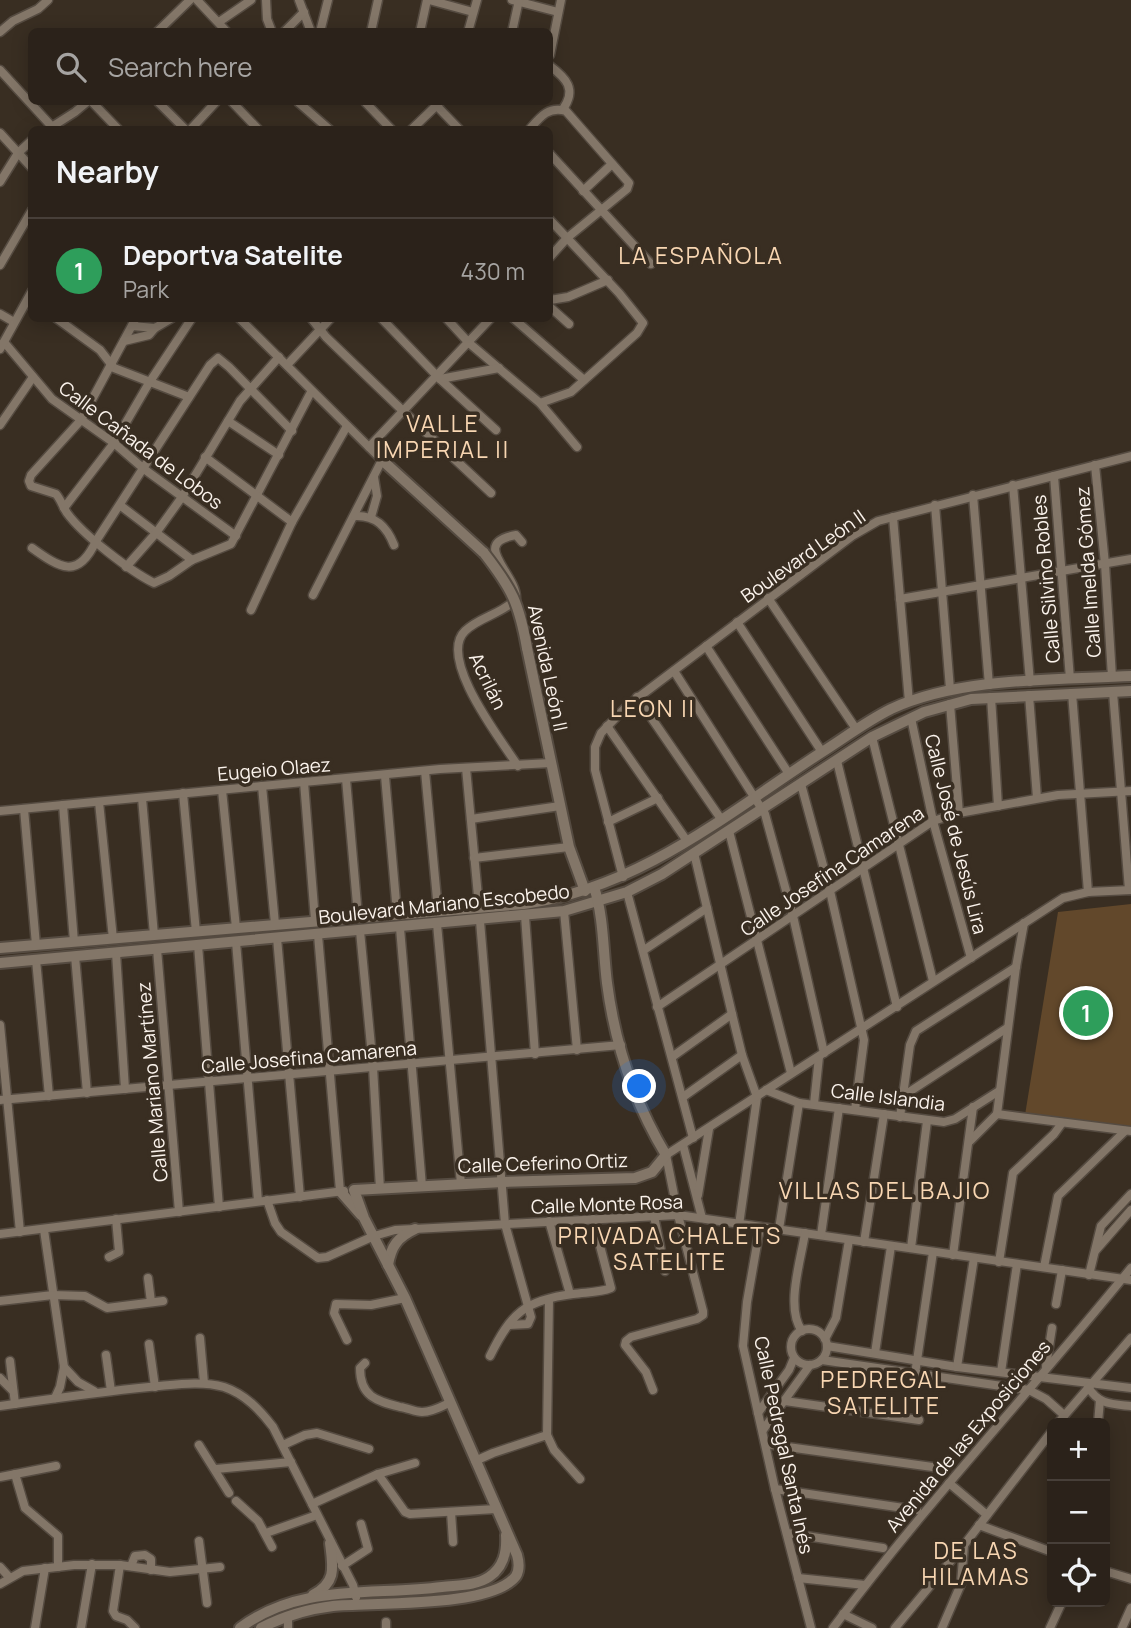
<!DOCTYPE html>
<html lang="en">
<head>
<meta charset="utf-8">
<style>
	body { margin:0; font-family:Manrope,sans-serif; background:#332a23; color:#f1f3f6 }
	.controls { position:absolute; right:21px; bottom:21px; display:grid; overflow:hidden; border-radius:10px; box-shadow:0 4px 18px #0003 }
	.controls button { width:63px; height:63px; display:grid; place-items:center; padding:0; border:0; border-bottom:2px solid #473f39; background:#2b221a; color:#f1f3f6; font:35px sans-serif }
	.you { position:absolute; left:640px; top:1087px; width:24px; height:24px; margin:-18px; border:5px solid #fff; border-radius:50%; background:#1a73e8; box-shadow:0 0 0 10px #1a73e833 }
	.badge { display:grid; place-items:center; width:46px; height:46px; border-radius:50%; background:#f3a442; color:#fff; font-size:23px; font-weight:700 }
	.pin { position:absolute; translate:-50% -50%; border:4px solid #fff; box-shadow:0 2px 7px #0006 }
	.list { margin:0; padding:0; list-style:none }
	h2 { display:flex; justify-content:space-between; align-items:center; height:91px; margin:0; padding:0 28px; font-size:30px }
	h2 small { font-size:23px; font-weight:400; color:#a6a4a2 }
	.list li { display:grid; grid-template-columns:46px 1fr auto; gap:21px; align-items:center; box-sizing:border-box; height:105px; padding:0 28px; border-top:2px solid #473f39 }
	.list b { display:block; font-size:26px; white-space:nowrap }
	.list p { margin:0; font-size:23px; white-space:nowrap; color:#a6a4a2 }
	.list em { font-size:23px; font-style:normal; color:#a6a4a2 }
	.icon { flex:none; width:38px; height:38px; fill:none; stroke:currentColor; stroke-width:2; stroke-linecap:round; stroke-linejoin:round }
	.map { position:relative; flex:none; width:1131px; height:1628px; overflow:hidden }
	.search { position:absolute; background:#2b221a; box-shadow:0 4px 18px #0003; left:28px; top:28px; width:525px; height:77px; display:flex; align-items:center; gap:18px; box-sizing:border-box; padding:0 24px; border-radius:10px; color:#a6a4a2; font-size:26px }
	.panel { position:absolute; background:#2b221a; box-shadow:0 4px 18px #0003; left:28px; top:126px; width:525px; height:196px; border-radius:10px }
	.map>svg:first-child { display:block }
	.green { fill:#62482b }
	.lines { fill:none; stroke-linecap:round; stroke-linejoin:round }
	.street-casing { stroke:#554b41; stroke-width:11 }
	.secondary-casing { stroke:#554b41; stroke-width:14 }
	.street { stroke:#837668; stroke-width:8 }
	.secondary { stroke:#837668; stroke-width:10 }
	.secondary-bridge-casing { stroke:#554b41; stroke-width:14; stroke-linecap:butt }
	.secondary-bridge { stroke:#837668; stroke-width:10 }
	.labels { text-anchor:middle; stroke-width:7; stroke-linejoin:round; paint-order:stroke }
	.street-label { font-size:19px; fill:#fbf3ec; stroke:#392e22 }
	.quarter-label { font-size:23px; letter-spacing:2px; fill:#f8d6b2; stroke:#392e22 }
</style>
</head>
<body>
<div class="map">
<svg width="1131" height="1628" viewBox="0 0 1131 1628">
	<rect width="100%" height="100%" fill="#392e22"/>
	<path class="green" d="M 1131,904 L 1131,1130 L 1025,1115 L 1058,912 Z"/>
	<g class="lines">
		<g class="street-casing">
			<g id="street">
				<path d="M 197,0 L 227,32"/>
				<path d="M 266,0 L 267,19 L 272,32"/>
				<path d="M 299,0 L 311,32"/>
				<path d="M 429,0 L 473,12"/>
				<path d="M 512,0 L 558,12"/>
				<path d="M 219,22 L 251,0"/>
				<path d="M 0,32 L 13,21 L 38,9 L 48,0"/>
				<path d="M 157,32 L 190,0"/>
				<path d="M 284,32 L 304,12"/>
				<path d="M 320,32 L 328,0"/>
				<path d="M 371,32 L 378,0"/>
				<path d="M 420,32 L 427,0"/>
				<path d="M 468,32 L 477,0"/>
				<path d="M 512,32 L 519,0"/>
				<path d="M 550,55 L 561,0"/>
				<path d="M 550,66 C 566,78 577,89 563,109"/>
				<path d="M 0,70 L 55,130"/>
				<path d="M 92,102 L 119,130"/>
				<path d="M 158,102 L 186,130"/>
				<path d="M 232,102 L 259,130"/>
				<path d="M 298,102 L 330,130"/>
				<path d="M 365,102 L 392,130"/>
				<path d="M 433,102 L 460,130"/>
				<path d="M 50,128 L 75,112 L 87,102"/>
				<path d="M 190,130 L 216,102"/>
				<path d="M 411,130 L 440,102"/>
				<path d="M 529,130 C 540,117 548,106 566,111 L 629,183 L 627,189 L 567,238 L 550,257"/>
				<path d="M 0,133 L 32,168"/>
				<path d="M 550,154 L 651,264"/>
				<path d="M 0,182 L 18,153 L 32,140"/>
				<path d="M 583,191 L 612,164"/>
				<path d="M 0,265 L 32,210"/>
				<path d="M 550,300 L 568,297 L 608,280"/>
				<path d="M 550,307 L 569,324"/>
				<path d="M 0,314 L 14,322"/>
				<path d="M 56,318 L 100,350 L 114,368 L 189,397"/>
				<path d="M 136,318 L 81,420 L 31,475 L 29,481 L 31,486 L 56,494 C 61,500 63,507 67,513 C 83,535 130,571 154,583 L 169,576 L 192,560 L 231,544 L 311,392"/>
				<path d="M 239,318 L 382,460 L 313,595"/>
				<path d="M 311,318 L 326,337 L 403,411 L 491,493"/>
				<path d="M 381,318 L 440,379 L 496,430"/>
				<path d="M 446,318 L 469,343 L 540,403 L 577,447"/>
				<path d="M 513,318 L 584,380"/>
				<path d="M 132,326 L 155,328 L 172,318"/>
				<path d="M 124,341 L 149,335 L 155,328"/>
				<path d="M 4,342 L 52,399 L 114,443 L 144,469 L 236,536"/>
				<path d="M 0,349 L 32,291"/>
				<path d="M 287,365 L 331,318"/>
				<path d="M 440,379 L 499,368"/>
				<path d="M 540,403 L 571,392 L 637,333 L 643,323 L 619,293 L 550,220"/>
				<path d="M 228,421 L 279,455"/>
				<path d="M 0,425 L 33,377"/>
				<path d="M 369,447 L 491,318"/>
				<path d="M 205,457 L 292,522"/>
				<path d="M 1095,465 L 1105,564 L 1112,677"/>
				<path d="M 1054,476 L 1070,679"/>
				<path d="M 1013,485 L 1030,682"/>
				<path d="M 973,495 L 989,685"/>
				<path d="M 935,505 L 950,689"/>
				<path d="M 121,506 L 192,560"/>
				<path d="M 64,508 L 114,443 L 149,383 L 192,318"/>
				<path d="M 355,516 C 376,515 387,527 394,545"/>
				<path d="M 371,517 L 377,496 L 374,477"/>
				<path d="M 893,517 L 909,702"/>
				<path d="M 32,548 C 60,568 78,580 96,541 L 210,365 L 218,358 L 229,367 L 292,431"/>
				<path d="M 126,567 L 156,533 L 182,497 L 240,401 L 279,357"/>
				<path d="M 768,598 L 856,729"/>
				<path d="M 900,599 L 1131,559"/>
				<path d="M 251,610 L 292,522 L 347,426"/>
				<path d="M 737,622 L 822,752"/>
				<path d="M 706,646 L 789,774"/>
				<path d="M 674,671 L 765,814 L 793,916 L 824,1053"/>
				<path d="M 1113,692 L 1129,890"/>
				<path d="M 1072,693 L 1088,892"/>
				<path d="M 1029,695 L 1037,798"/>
				<path d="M 637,697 L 721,819"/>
				<path d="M 991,697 L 998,806"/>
				<path d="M 950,704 L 959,813"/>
				<path d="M 911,718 L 933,821 L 971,958"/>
				<path d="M 607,726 L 687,841"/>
				<path d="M 872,737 L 933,981"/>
				<path d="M 837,761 L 897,1007"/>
				<path d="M 518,766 C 501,740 437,658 465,631 C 479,617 502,614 516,599 C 518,574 468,543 516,535 L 522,542"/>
				<path d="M 466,768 L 479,907"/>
				<path d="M 425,771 L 438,910"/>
				<path d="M 385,776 L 397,913"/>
				<path d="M 346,779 L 358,916"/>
				<path d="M 304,782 L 315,920"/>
				<path d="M 801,784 L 830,891 L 864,1040 L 855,1110"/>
				<path d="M 262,786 L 275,924"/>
				<path d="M 222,790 L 236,928"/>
				<path d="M 183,793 L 196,932"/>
				<path d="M 142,798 L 154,935"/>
				<path d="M 99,802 L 113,939"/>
				<path d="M 63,805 L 74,942"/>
				<path d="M 24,809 L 36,945"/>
				<path d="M 0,811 L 440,769 L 551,763"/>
				<path d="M 471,819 L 560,806"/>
				<path d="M 608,822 L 658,798"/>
				<path d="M 729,831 L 791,1073"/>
				<path d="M 694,853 L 732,1014 L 742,1055 L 757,1097 L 739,1225"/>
				<path d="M 474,858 L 569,847"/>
				<path d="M 623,877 L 595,770 L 595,747 L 601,733 L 627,706 L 852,536 L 878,521 L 1131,456"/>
				<path d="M 627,892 L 693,1138"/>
				<path d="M 564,911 L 577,1050"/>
				<path d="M 525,916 L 535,1054"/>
				<path d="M 480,921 L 505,1224 L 531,1317 L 528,1324 L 509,1325"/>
				<path d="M 437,924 L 461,1184"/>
				<path d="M 400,928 L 422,1186"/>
				<path d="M 360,931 L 373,1067 L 380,1189"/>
				<path d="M 318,935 L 340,1191"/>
				<path d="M 277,938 L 300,1197"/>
				<path d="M 236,942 L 258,1201"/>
				<path d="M 198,945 L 219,1207"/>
				<path d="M 157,949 L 179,1212"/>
				<path d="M 644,950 L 707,908"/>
				<path d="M 116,953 L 125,1089"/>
				<path d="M 75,956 L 87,1093"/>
				<path d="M 36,960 L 49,1096"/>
				<path d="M 657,1007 L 933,821 L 959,813 L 1058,795 L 1131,791"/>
				<path d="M 0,1025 L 20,1232"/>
				<path d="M 672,1057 L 732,1014"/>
				<path d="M 766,1090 L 799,1103 L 944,1122 L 955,1119 L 999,1091"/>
				<path d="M 903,1096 L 1007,1028"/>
				<path d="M 683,1097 L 742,1055"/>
				<path d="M 0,1100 L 621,1045"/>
				<path d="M 814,1104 L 819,1057"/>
				<path d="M 997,1114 L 1016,967 L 1024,923"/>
				<path d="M 997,1114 L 1131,1131"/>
				<path d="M 900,1117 L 910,1045 L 916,1031 L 1016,967"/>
				<path d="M 970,1141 L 997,1114"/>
				<path d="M 683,1145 L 702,1218"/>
				<path d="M 698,1195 L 709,1129"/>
				<path d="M 267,1200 L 275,1223 L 281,1232 L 318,1258 L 327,1257 L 374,1236 L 395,1230 L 678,1215 L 1131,1280"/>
				<path d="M 654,1216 L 665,1271"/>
				<path d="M 549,1221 L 570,1294"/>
				<path d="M 760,1227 L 747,1302 L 743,1346 L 775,1489 L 811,1628"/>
				<path d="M 779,1229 L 799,1103"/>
				<path d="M 44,1230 L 64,1367 L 60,1387 L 55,1398"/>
				<path d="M 0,1234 L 344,1191"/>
				<path d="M 821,1235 L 839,1108"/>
				<path d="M 864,1242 L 884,1114"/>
				<path d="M 911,1248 L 927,1121"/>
				<path d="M 1096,1250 L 1131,1210"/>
				<path d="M 953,1255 L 973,1107"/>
				<path d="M 109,1257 L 119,1252 L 116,1219"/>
				<path d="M 999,1262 L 1013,1173 L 1054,1134 L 1062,1123"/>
				<path d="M 1044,1267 L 1058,1196 L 1125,1131"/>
				<path d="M 1089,1275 L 1101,1226 L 1131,1194"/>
				<path d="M 148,1278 L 151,1302"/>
				<path d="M 0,1301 L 53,1295 L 85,1296 L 107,1308 L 163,1301"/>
				<path d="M 1056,1304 L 1062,1270"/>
				<circle cx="809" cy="1347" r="18"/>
				<path d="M 802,1331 C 785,1308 801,1260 805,1233"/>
				<path d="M 200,1338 L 204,1383"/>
				<path d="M 825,1339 L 836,1318 L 849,1240"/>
				<path d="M 347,1340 L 334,1313 L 336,1304 L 371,1305 L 405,1298"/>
				<path d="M 149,1344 L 155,1387"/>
				<path d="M 827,1346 L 957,1367 L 1131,1388"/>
				<path d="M 875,1353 L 891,1246"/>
				<path d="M 106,1355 L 111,1391"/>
				<path d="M 490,1356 C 511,1313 525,1300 573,1294 C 585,1292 599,1293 611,1288 L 593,1219"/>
				<path d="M 822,1360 L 1029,1390 L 1046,1399 L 1064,1415"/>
				<path d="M 10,1361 L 15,1404"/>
				<path d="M 365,1363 L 360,1368 C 360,1397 377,1401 400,1407 C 408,1408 415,1412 422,1412 C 432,1412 441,1407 449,1403"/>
				<path d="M 1046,1366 L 1052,1328"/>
				<path d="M 64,1367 L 78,1382 L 94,1391"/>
				<path d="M 957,1367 L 974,1258"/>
				<path d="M 1001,1372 L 1017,1264"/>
				<path d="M 915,1374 L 933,1252"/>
				<path d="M 0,1378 L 13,1391"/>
				<path d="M 1088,1387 C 1099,1405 1112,1404 1131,1406"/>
				<path d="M 653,1390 L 646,1372 L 625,1345 L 626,1341 L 631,1337 L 697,1319 L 703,1315 L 703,1311 L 678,1215 L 666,1155 L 1063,898 L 1088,892 L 1131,890"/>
				<path d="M 785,1401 L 919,1420"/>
				<path d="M 0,1406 C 50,1399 99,1392 149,1387 C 174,1385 200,1380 224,1387 C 245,1394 260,1410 273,1427 L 353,1585 L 356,1597"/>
				<path d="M 758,1413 L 789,1370 L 794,1358"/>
				<path d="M 1058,1423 L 1131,1338"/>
				<path d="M 1098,1423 L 1100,1400"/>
				<path d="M 763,1430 L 810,1365"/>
				<path d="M 547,1435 L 549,1300"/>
				<path d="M 766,1444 L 947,1469"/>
				<path d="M 199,1445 L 229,1493"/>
				<path d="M 283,1445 L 305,1435 L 317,1433 L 369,1449"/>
				<path d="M 475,1461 L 493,1453 L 547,1435 L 554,1450 L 580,1479"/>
				<path d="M 216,1469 L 291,1462"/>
				<path d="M 15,1474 L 25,1508 L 58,1536 L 58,1567"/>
				<path d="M 378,1474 L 415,1463"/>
				<path d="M 0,1477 L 56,1466"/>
				<path d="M 949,1483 L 987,1515"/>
				<path d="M 775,1489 L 917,1510"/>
				<path d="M 236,1501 L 258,1521 L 272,1547"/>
				<path d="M 312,1504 L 378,1474 L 405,1512 L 410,1514 L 496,1509"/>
				<path d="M 451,1512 L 453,1542"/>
				<path d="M 979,1525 L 1052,1552"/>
				<path d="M 266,1533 L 317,1515"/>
				<path d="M 787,1533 L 883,1548"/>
				<path d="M 199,1541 L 207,1603"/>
				<path d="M 120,1565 L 113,1611 L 116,1616 L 127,1620 L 135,1628"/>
				<path d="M 131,1566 L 135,1556 L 145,1555 L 151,1559 L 151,1570"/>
				<path d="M 342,1566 L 368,1549 L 361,1524"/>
				<path d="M 0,1567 L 9,1577"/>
				<path d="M 1105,1571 L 1131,1579"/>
				<path d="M 798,1578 L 865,1585"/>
				<path d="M 0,1584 L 23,1571 L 74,1565 L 120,1565 L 170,1572 L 220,1567"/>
				<path d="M 843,1614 L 872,1628"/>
				<path d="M 288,1616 L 288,1628"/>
				<path d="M 35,1628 L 45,1568"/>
				<path d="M 81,1628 L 92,1564"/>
				<path d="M 386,1628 L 386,1622"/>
				<path d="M 833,1628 C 926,1503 1033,1389 1131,1268"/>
				<path d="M 895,1628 L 964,1545 L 1052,1431"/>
				<path d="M 942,1628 L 961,1584 L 964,1545"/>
				<path d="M 1050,1628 L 1062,1602"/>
				<path d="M 1122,1628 L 1131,1608"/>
			</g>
		</g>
		<g class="secondary-casing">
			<g id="secondary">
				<path d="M 382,460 L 484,553"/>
				<path d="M 527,648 L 569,847 L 585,891"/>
				<path d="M 0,948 L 524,904 C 637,889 726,815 819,754 C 843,739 865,722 891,709 C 960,677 1055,680 1131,676"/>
				<path d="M 0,963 L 564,911 L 627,892 L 662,874 L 872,737 L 924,712 L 971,699 L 1131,691"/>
				<path d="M 340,1191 L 361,1215"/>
				<path d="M 388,1265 C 391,1246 398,1237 415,1229"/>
				<path d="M 313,1595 C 337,1582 333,1567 330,1543"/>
				<path d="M 240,1628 C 300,1583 371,1596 442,1587 C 457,1585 476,1586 489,1577 C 504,1567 507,1552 506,1535"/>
				<path d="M 261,1628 C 284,1616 308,1609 333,1606 C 373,1602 492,1608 516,1576 C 520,1569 519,1562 517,1555 L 405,1298 L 364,1218 L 354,1190 L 503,1182 L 635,1178 L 652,1172 L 666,1155 C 634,1102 615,1045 607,983 C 603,952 604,918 594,887"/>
			</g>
		</g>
		<use href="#street" class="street"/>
		<use href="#secondary" class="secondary"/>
		<g class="secondary-bridge-casing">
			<path id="secondary-bridge" d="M 484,553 C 512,589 519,603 527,648"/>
		</g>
		<use href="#secondary-bridge" class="secondary-bridge"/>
	</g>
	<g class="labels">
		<g class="street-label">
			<text transform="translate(141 445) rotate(37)" y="7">Calle Cañada de Lobos</text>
			<text transform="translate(803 556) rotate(-35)" y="7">Boulevard León II</text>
			<text transform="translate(1088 572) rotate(-94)" y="7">Calle Imelda Gómez</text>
			<text transform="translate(1046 579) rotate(-95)" y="7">Calle Silvino Robles</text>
			<text transform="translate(548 668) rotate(78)" y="7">Avenida León II</text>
			<text transform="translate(488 681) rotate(64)" y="7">Acrilán</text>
			<text transform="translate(274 769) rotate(-5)" y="7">Eugeio Olaez</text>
			<text transform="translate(956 834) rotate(76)" y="7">Calle José de Jesús Lira</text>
			<text transform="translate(832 871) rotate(-34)" y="7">Calle Josefina Camarena</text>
			<text transform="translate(444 904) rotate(-6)" y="7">Boulevard Mariano Escobedo</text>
			<text transform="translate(309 1057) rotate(-5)" y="7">Calle Josefina Camarena</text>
			<text transform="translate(152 1082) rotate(-95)" y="7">Calle Mariano Martínez</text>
			<text transform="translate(888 1097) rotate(7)" y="7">Calle Islandia</text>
			<text transform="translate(543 1163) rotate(-2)" y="7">Calle Ceferino Ortiz</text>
			<text transform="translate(607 1204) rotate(-2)" y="7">Calle Monte Rosa</text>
			<text transform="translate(968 1436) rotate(-50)" y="7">Avenida de las Exposiciones</text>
			<text transform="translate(784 1445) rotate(78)" y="7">Calle Pedregal Santa Inés</text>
		</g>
		<g class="quarter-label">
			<text x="701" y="264">LA ESPAÑOLA</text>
			<text x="443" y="432">VALLE<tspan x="443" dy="26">IMPERIAL II</tspan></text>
			<text x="653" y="717">LEON II</text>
			<text x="885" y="1199">VILLAS DEL BAJIO</text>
			<text x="670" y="1244">PRIVADA CHALETS<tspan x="670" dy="26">SATELITE</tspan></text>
			<text x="884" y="1388">PEDREGAL<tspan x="884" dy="26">SATELITE</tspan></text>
			<text x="976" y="1559">DE LAS<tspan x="976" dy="26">HILAMAS</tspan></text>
		</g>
	</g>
</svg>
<div class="controls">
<button>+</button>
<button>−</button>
<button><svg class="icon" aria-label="locate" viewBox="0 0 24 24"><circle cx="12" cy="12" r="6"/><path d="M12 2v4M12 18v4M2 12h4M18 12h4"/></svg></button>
</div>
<div class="you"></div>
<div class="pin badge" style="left:1086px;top:1013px;background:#2e9e5b">1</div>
<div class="search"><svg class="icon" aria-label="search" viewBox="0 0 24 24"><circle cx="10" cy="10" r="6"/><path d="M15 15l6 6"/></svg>Search here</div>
<section class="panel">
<h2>Nearby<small></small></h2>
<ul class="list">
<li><span class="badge" style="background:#2e9e5b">1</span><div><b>Deportva Satelite</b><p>Park</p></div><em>430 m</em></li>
</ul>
</section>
</div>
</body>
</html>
